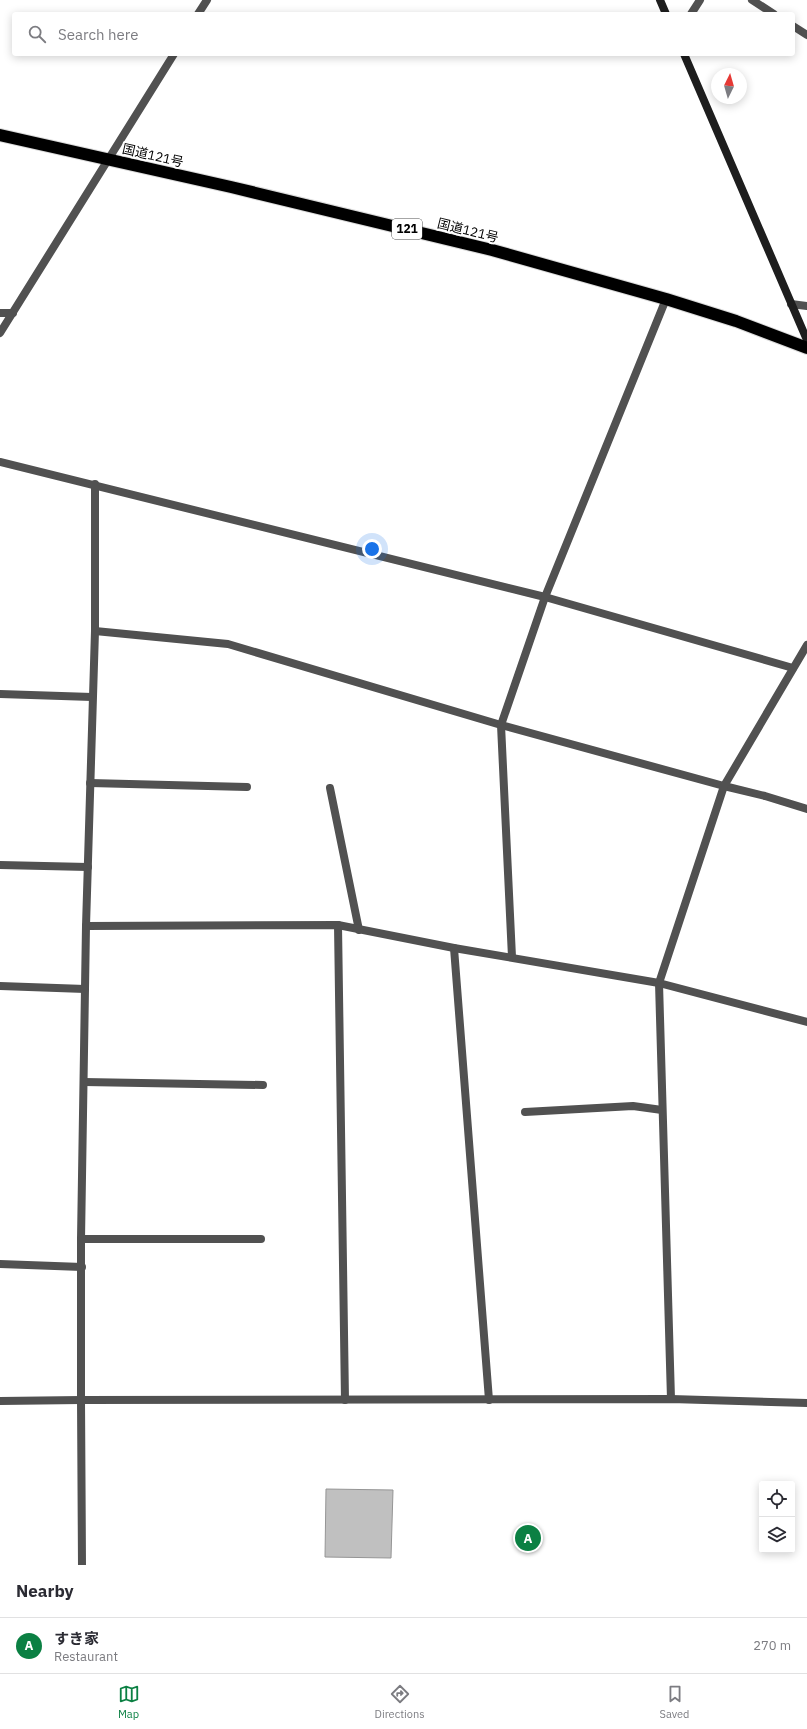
<!DOCTYPE html>
<html lang="en">
<head>
<meta charset="utf-8">
<style>
	body { margin:0; font-family:"IBM Plex Sans","Noto Sans JP",sans-serif; background:#f2f2f3; color:#2b2b33 }
	.controls { position:absolute; right:12px; bottom:12px; display:grid; overflow:hidden; border-radius:4px; box-shadow:0 2px 10px #0003 }
	.controls button { width:36px; height:36px; display:grid; place-items:center; padding:0; border:0; border-bottom:1px solid #e1e1e2; background:#fff; color:#2b2b33; font:20px sans-serif }
	.compass { position:absolute; left:711px; top:68px; width:36px; height:36px; border-radius:50%; background:#fff; box-shadow:0 2px 10px #0003; rotate:5deg }
	.you { position:absolute; left:372px; top:549px; width:14px; height:14px; margin:-10px; border:3px solid #fff; border-radius:50%; background:#1a73e8; box-shadow:0 0 0 6px #1a73e833 }
	.badge { display:grid; place-items:center; width:26px; height:26px; border-radius:50%; background:#0b8043; color:#fff; font-size:13px; font-weight:700 }
	.pin { position:absolute; translate:-50% -50%; border:2px solid #fff; box-shadow:0 1px 4px #0006 }
	.list { margin:0; padding:0; list-style:none }
	h2 { display:flex; justify-content:space-between; align-items:center; height:52px; margin:0; padding:0 16px; font-size:17px }
	h2 small { font-size:13px; font-weight:400; color:#7c7c81 }
	.list li { display:grid; grid-template-columns:26px 1fr auto; gap:12px; align-items:center; box-sizing:border-box; height:56px; padding:0 16px; border-top:1px solid #e1e1e2 }
	.list b { display:block; font-size:15px; white-space:nowrap }
	.list p { margin:0; font-size:13px; white-space:nowrap; color:#7c7c81 }
	.list em { font-size:13px; font-style:normal; color:#7c7c81 }
	.icon { flex:none; width:22px; height:22px; fill:none; stroke:currentColor; stroke-width:2; stroke-linecap:round; stroke-linejoin:round }
	.map { position:relative; flex:none; width:807px; height:1565px; overflow:hidden }
	.search { position:absolute; background:#fff; box-shadow:0 2px 10px #0003; left:12px; right:12px; top:12px; height:44px; display:flex; align-items:center; gap:10px; box-sizing:border-box; padding:0 14px; border-radius:4px; color:#7c7c81; font-size:15px }
	.sheet { height:108px; background:#fff }
	nav { display:flex; justify-content:space-around; align-items:center; box-sizing:border-box; height:56px; border-top:1px solid #e1e1e2; background:#fff; font-size:11px; color:#7c7c81 }
	nav a { display:grid; justify-items:center; gap:2px }
	nav .on { color:#0b8043 }
	.map>svg:first-child { display:block }
	.building { fill:#c0c0c0; stroke:#959595 }
	.lines { fill:none; stroke-linecap:round; stroke-linejoin:round }
	.highway-casing { stroke:#dbdbdb; stroke-width:14 }
	.street { stroke:#515151; stroke-width:8 }
	.secondary { stroke:#1e1e1e; stroke-width:8 }
	.highway { stroke:#000; stroke-width:12 }
	.labels { text-anchor:middle; stroke-width:4; stroke-linejoin:round; paint-order:stroke }
	.shield { fill:#fff; stroke:#4c4c4c; stroke-width:1 }
	.shield-label { font-size:12px; font-weight:bold; fill:#000 }
	.street-label { font-size:13px; fill:#000; stroke:#fff }
</style>
</head>
<body>
<div class="map">
<svg width="807" height="1565" viewBox="0 0 807 1565">
	<rect width="100%" height="100%" fill="#fff"/>
	<path class="building" d="M 326,1489 L 393,1490 L 391,1558 L 325,1557 Z"/>
	<g class="lines">
		<g class="highway-casing">
			<path id="highway" d="M 0,135 L 231,187 L 492,250 L 666,299 L 736,321 L 807,348"/>
		</g>
		<g class="street">
			<path d="M 752,0 L 774,14"/>
			<path d="M 198,14 L 207,0"/>
			<path d="M 691,14 L 700,0"/>
			<path d="M 793,26 L 807,35"/>
			<path d="M 791,304 L 807,306"/>
			<path d="M 0,313 L 13,313"/>
			<path d="M 0,333 L 174,54"/>
			<path d="M 0,462 L 545,597 L 793,668"/>
			<path d="M 95,631 L 228,644 L 501,725 L 724,786 L 765,796 L 807,809"/>
			<path d="M 0,694 L 92,697"/>
			<path d="M 90,783 L 247,787"/>
			<path d="M 330,788 L 359,930"/>
			<path d="M 0,865 L 88,867"/>
			<path d="M 338,925 L 345,1400"/>
			<path d="M 86,926 L 338,925 L 454,948 L 659,983 L 807,1022"/>
			<path d="M 454,948 L 489,1400"/>
			<path d="M 512,957 L 501,725 L 545,597 L 666,299"/>
			<path d="M 0,986 L 85,989"/>
			<path d="M 84,1082 L 263,1085"/>
			<path d="M 525,1112 L 633,1106 L 662,1110"/>
			<path d="M 81,1239 L 261,1239"/>
			<path d="M 0,1264 L 82,1267"/>
			<path d="M 671,1399 L 659,983 L 724,786 L 807,645"/>
			<path d="M 0,1401 L 81,1400 L 671,1399 L 807,1403"/>
			<path d="M 82,1565 L 81,1400 L 81,1239 L 86,926 L 95,631 L 95,484"/>
		</g>
		<g class="secondary">
			<path d="M 660,0 L 666,14"/>
			<path d="M 684,54 L 807,340"/>
		</g>
		<use href="#highway" class="highway"/>
	</g>
	<g class="labels">
		<rect class="shield" x="392" y="219" width="30" height="20" rx="3"/>
		<g class="shield-label">
			<text x="407" y="233">121</text>
		</g>
		<g class="street-label">
			<text transform="translate(153 155) rotate(13)" y="5">国道121号</text>
			<text transform="translate(468 230) rotate(14)" y="5">国道121号</text>
		</g>
	</g>
</svg>
<div class="controls">
<button><svg class="icon" aria-label="locate" viewBox="0 0 24 24"><circle cx="12" cy="12" r="6"/><path d="M12 2v4M12 18v4M2 12h4M18 12h4"/></svg></button>
<button><svg class="icon" aria-label="layers" viewBox="0 0 24 24"><path d="M12 4l9 5-9 5-9-5zM3 14l9 5 9-5"/></svg></button>
</div>
<svg class="compass" viewBox="-18 -18 36 36"><path d="M0-13l5 13h-10z" fill="#e53935"/><path d="M0 13l5-13h-10z" fill="#7c7c81"/></svg>
<div class="you"></div>
<div class="pin badge" style="left:528px;top:1538px">A</div>
<div class="search"><svg class="icon" aria-label="search" viewBox="0 0 24 24"><circle cx="10" cy="10" r="6"/><path d="M15 15l6 6"/></svg>Search here</div>
</div>
<section class="sheet">
<h2>Nearby<small></small></h2>
<ul class="list">
<li><span class="badge">A</span><div><b>すき家</b><p>Restaurant</p></div><em>270 m</em></li>
</ul>
</section>
<nav>
<a class="on"><svg class="icon" aria-label="map" viewBox="0 0 24 24"><path d="M3 6l6-2 6 2 6-2v14l-6 2-6-2-6 2zM9 4v14M15 6v14"/></svg>Map</a>
<a><svg class="icon" aria-label="directions" viewBox="0 0 24 24"><path d="M12 3l9 9-9 9-9-9zM9 14v-3h6M13 9l2 2-2 2"/></svg>Directions</a>
<a><svg class="icon" aria-label="saved" viewBox="0 0 24 24"><path d="M7 4h10v16l-5-4-5 4z"/></svg>Saved</a>
</nav>
</body>
</html>
